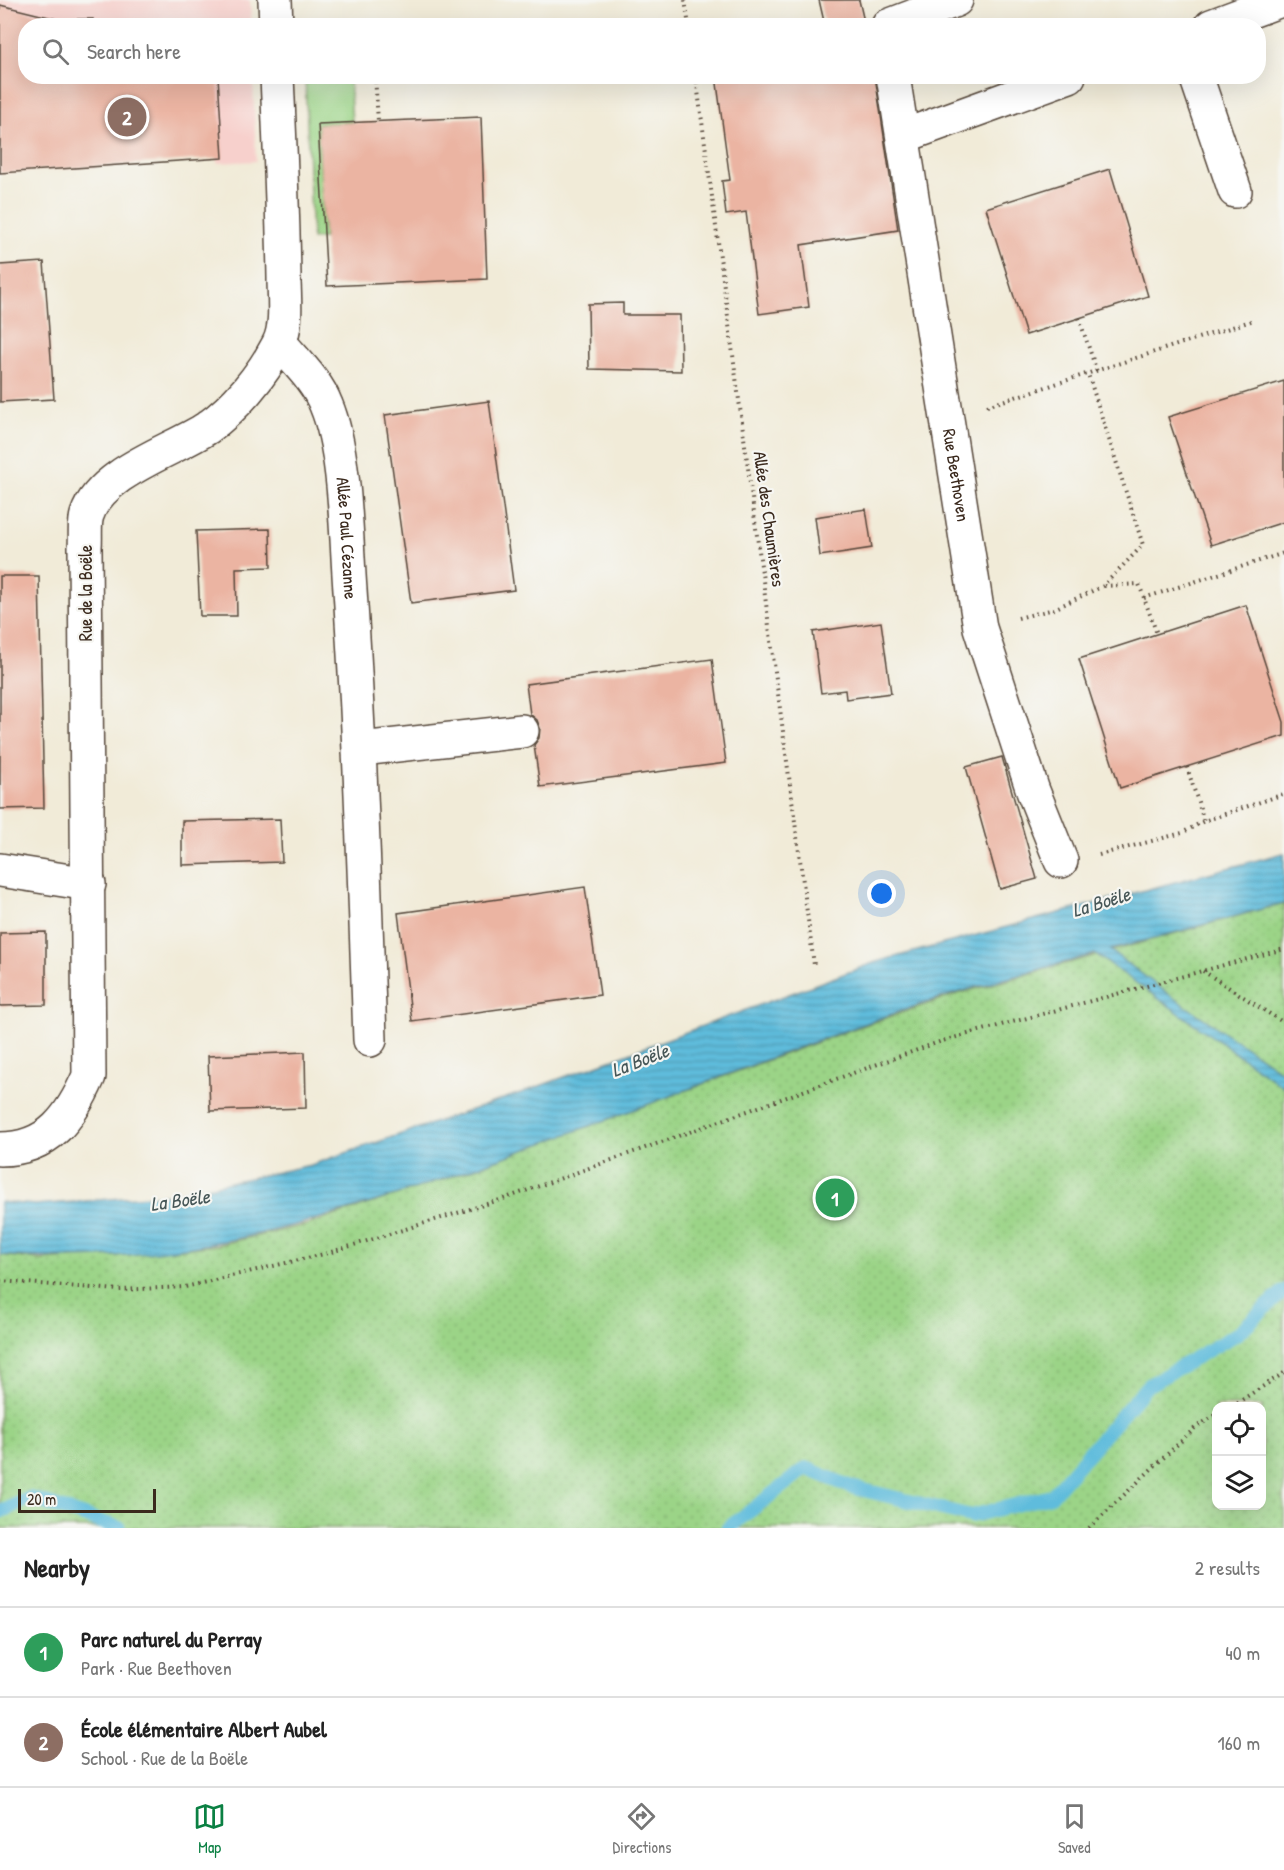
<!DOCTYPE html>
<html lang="en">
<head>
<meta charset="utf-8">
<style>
	body { margin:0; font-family:"Patrick Hand",sans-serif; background:#f6f6f6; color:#222 }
	.controls { position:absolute; right:18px; bottom:18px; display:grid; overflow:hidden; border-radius:12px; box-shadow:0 6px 24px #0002 }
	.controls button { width:54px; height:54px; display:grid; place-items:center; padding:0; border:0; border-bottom:2px solid #e0e0e0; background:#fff; color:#222; font:30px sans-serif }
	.scale { position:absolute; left:18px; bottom:15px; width:138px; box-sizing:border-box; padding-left:6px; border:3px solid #3b2a1e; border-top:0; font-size:16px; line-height:21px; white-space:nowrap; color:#3b2a1e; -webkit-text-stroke:4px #f6f6f2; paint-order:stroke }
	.you { position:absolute; left:882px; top:894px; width:21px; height:21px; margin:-15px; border:4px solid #fff; border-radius:50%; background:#1a73e8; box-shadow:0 0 0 9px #1a73e833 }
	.badge { display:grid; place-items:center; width:39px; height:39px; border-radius:50%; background:#0b8043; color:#fff; font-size:20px; font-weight:700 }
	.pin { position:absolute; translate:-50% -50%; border:3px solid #fff; box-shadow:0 2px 6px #0006 }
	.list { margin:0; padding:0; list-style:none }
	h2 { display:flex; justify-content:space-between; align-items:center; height:78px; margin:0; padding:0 24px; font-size:26px }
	h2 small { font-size:20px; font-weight:400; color:#767676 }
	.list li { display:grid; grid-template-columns:39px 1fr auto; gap:18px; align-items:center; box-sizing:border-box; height:90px; padding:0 24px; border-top:2px solid #e0e0e0 }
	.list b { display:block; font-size:22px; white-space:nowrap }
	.list p { margin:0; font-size:20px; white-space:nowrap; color:#767676 }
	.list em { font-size:20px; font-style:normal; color:#767676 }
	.icon { flex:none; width:33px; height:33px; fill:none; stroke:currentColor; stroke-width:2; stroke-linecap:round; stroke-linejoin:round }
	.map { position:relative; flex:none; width:1284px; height:1528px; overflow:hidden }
	.search { position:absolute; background:#fff; box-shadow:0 6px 24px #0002; left:18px; right:18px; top:18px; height:66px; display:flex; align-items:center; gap:15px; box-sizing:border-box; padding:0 21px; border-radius:24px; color:#767676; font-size:22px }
	.sheet { height:258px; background:#fff }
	nav { display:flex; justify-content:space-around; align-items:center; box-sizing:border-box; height:84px; border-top:2px solid #e0e0e0; background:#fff; font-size:16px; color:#767676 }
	nav a { display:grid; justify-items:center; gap:3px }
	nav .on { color:#0b8043 }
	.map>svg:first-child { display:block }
	.built { fill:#f7d0cc }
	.grass { fill:#9bd487; stroke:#6b7f52; stroke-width:1.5 }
	.park { fill:url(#park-dots); stroke:#6b7f52; stroke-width:1.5; fill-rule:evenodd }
	.water { fill:url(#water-rules); stroke:#4c737d; stroke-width:1.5 }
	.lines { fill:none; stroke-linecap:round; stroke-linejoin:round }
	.stream { stroke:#5ebcdc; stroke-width:14 }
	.building { fill:#ebb4a2 }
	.minor-casing { stroke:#56473a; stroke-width:36 }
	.path { stroke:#56473a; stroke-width:4; stroke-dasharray:1.5 4.5; stroke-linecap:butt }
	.minor { stroke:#fff; stroke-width:33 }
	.labels { text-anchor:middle; stroke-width:4.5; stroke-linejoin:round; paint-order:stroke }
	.street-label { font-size:18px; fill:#3b2a1e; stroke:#f6f6f2 }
	.water-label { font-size:20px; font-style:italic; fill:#465657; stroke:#f6f6f2 }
</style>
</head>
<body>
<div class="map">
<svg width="1284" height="1528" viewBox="0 0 1284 1528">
	<defs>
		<pattern id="park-dots" width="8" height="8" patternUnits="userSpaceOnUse" patternTransform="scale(1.5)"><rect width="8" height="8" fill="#9bd487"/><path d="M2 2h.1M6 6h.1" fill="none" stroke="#86b674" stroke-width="1.8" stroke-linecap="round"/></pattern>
		<pattern id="water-rules" width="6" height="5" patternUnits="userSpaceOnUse" patternTransform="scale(1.5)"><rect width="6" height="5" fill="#5ebcdc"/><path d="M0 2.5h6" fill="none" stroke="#4f99b2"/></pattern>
	</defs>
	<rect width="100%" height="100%" fill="#f6f6f2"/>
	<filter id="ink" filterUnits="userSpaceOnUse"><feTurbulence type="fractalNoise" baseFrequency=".0167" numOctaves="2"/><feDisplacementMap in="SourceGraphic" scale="12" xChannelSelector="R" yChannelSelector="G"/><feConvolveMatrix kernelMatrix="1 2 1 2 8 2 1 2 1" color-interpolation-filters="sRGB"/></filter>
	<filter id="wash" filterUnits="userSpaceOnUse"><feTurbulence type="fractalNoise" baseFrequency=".008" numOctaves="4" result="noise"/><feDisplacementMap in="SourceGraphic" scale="24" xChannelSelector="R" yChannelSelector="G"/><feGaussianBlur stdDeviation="1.35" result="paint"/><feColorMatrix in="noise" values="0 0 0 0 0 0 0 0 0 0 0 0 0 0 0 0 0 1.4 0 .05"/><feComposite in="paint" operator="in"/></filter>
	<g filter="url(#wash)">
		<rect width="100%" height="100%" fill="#f1ebd8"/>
		<path class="built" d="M 0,0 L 250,0 L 251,25 L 26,26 L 26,76 L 253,77 L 256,161 L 217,163 L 217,158 L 0,173 Z"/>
		<path class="grass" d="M 305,77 L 349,77 L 352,122 L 318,124 L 324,238 L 312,239 Z"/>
		<path class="park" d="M 1284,903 L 1284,1528 L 0,1528 L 0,1255 L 42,1260 L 171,1250 L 217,1245 L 310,1224 L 464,1172 L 850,1030 L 957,994 ZM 1216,1406 L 1262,1406 L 1262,1506 L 1216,1506 Z"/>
		<path class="water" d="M 1284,853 L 1284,903 L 1110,950 L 1171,996 L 1284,1073 L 1284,1087 L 1095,954 C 1041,969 987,983 934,1000 C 820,1037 708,1083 595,1124 C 404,1193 206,1275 0,1255 L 0,1202 L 35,1205 L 174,1194 L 311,1165 L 521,1093 L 876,962 Z"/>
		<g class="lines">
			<g class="stream">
				<path d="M 0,1512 L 30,1498 L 119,1528"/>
				<path d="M 728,1528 L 806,1468 L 851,1487 L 971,1516 L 1051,1496 L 1147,1386 L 1238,1333 L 1284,1291"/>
			</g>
		</g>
		<g id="blocks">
			<g class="building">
				<path d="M 819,0 L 859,0 L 865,26 L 825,26 Z"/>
				<path d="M 0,5 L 57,19 L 93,19 L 94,26 L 26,26 L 26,76 L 218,76 L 223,158 L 0,173 Z"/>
				<path d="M 716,76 L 875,76 L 898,230 L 801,245 L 809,307 L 759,314 L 746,212 L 726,215 L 722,181 L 730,180 Z"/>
				<path d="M 481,117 L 487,279 L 327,286 L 318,124 Z"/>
				<path d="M 1110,169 L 1148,296 L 1026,335 L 986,208 Z"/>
				<path d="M 44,262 L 54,399 L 0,402 L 0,265 Z"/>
				<path d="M 623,303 L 623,315 L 680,315 L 681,371 L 589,369 L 588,304 Z"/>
				<path d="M 1284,381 L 1284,522 L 1211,545 L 1168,417 Z"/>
				<path d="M 489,401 L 514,590 L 411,603 L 385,415 Z"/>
				<path d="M 866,509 L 872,548 L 820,556 L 815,517 Z"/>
				<path d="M 270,529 L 271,567 L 236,568 L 237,616 L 200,616 L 196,531 Z"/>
				<path d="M 0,576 L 39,576 L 44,808 L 0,809 Z"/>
				<path d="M 1246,605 L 1284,722 L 1284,736 L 1120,788 L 1079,659 Z"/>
				<path d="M 881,622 L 891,693 L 846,699 L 845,690 L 821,693 L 813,632 Z"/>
				<path d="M 712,659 L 726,763 L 540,787 L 534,745 L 539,738 L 540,728 L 537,720 L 530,714 L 526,684 Z"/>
				<path d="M 1002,757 L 1037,879 L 1000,889 L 966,767 Z"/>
				<path d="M 280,819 L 282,862 L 182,865 L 182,821 Z"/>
				<path d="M 585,887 L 600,995 L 412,1021 L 398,913 Z"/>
				<path d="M 46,932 L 46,1005 L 0,1006 L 0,933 Z"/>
				<path d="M 305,1052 L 306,1108 L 210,1111 L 208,1056 Z"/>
			</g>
		</g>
	</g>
	<g filter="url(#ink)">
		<use href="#blocks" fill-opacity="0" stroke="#56473a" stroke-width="1.5"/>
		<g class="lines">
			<g class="minor-casing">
				<g id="minor">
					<path d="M 275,0 L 276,26"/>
					<path d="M 888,26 L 956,0"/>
					<path d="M 1211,26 L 1281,0"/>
					<path id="s1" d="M 893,76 L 980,628 L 1033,791 L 1061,861"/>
					<path d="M 1196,76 L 1235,191"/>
					<path d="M 904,136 L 1069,76"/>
					<path id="s2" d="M 280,343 C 296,362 317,381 326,405 C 346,452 346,538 350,590 C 360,740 365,890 370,1040"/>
					<path d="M 361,749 L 522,731"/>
					<path d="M 0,870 L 89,884"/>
					<path d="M 0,1149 C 49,1149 71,1117 89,1076 L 85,547 C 86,537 84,524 87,515 C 101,472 172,451 207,428 C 235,408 262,376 278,345 C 288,327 284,298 284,278 C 283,211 280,143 277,76"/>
				</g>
			</g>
			<g class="path">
				<path d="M 685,0 L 689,26"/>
				<path d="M 375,76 L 378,121"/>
				<path d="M 696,76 L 814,965"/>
				<path d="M 1079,318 L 1097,372"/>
				<path d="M 987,406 L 1254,320"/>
				<path d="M 1104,586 L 1139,584 L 1157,634"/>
				<path d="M 1144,598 L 1284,553"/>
				<path d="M 1018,618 L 1054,609 L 1103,586 L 1143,545 L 1088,374"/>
				<path d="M 1187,767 L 1204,821 L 1284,794"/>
				<path d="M 1099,855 L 1182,833 L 1204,821"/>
				<path d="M 1203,971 L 1284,1023"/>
				<path d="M 0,1281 L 119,1290 L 185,1287 L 328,1253 L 506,1198 L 942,1041 L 1284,949"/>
				<path d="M 1232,1406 L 1284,1373"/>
				<path d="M 1089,1528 L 1196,1427 L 1216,1415"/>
			</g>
			<use href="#minor" class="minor"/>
		</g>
	</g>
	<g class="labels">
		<g class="street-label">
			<text dy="6" stroke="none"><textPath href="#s1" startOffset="404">Rue Beethoven</textPath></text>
			<text transform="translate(769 519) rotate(82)" y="6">Allée des Chaumières</text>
			<text dy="6" stroke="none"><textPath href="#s2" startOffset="213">Allée Paul Cézanne</textPath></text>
			<text transform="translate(86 593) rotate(-90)" y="6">Rue de la Boële</text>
		</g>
		<g class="water-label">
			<text transform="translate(1101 902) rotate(-17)" y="7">La Boële</text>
			<text transform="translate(640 1060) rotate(-21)" y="7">La Boële</text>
			<text transform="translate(180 1200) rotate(-8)" y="7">La Boële</text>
		</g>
	</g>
</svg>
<div class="controls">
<button><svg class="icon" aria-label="locate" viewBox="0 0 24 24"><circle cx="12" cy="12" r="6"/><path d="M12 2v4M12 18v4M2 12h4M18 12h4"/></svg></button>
<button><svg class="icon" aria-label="layers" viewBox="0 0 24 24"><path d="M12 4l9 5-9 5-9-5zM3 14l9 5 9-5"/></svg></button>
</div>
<div class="scale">20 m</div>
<div class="you"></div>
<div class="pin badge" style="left:835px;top:1198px;background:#2e9e5b">1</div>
<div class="pin badge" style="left:127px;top:117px;background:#8d6e63">2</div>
<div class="search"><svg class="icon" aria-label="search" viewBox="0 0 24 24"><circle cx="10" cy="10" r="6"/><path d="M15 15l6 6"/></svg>Search here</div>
</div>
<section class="sheet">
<h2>Nearby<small>2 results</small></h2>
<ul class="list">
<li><span class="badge" style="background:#2e9e5b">1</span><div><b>Parc naturel du Perray</b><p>Park · Rue Beethoven</p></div><em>40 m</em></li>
<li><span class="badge" style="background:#8d6e63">2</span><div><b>École élémentaire Albert Aubel</b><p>School · Rue de la Boële</p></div><em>160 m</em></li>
</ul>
</section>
<nav>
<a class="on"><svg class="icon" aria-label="map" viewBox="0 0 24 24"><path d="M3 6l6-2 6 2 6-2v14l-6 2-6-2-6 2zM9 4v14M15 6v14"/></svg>Map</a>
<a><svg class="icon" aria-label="directions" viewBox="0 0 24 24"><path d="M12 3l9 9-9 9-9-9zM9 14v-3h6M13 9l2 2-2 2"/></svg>Directions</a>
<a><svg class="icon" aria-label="saved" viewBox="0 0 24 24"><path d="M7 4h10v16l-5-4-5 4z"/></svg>Saved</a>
</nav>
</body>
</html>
